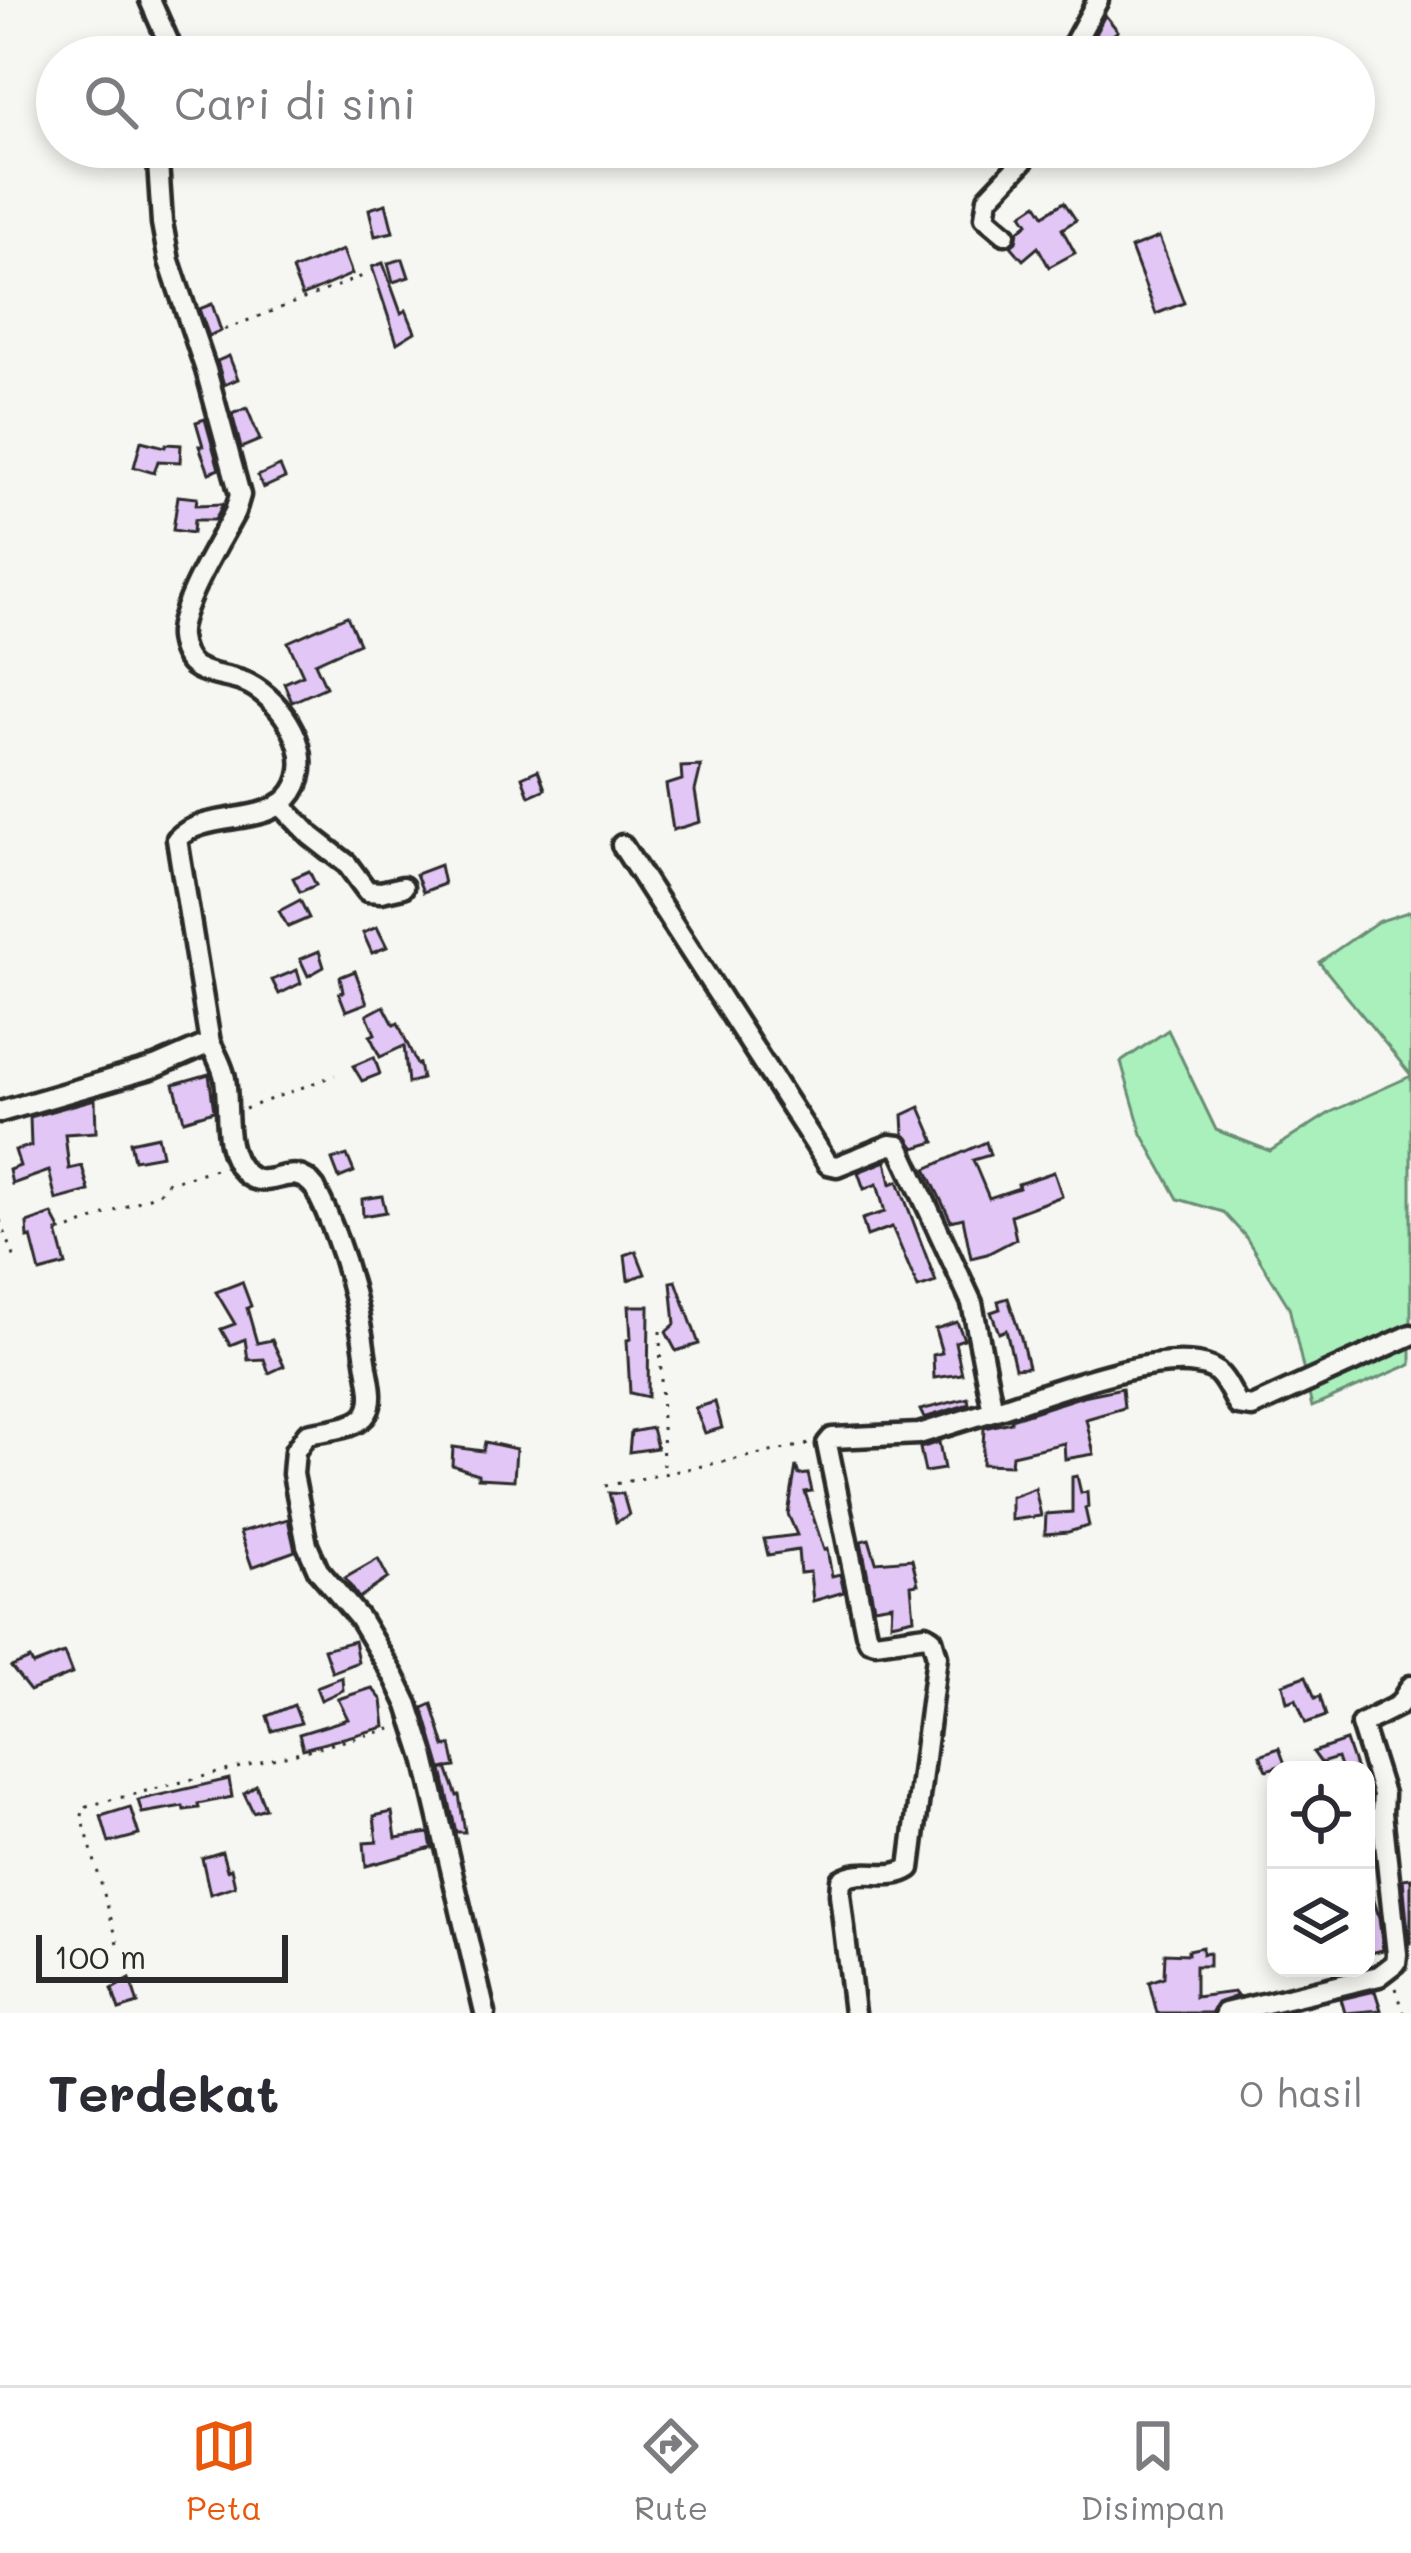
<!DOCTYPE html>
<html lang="id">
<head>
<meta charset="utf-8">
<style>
	body { margin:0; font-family:Mali,sans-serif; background:#f2f2f3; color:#2b2b33 }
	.controls { position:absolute; right:36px; bottom:36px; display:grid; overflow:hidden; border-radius:24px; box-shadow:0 6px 18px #0003 }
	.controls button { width:108px; height:108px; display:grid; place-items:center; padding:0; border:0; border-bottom:3px solid #e1e1e2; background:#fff; color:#2b2b33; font:60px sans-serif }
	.scale { position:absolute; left:36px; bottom:30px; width:252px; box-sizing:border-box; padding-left:12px; border:6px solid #2b2b2b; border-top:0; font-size:33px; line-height:42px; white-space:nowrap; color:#2b2b2b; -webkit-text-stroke:9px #f6f6f2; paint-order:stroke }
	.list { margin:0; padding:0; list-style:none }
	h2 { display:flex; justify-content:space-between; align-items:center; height:156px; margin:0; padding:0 48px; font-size:51px }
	h2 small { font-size:39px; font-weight:400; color:#7c7c81 }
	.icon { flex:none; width:66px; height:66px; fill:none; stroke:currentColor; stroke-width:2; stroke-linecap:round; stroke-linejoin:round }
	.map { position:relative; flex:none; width:1411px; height:2013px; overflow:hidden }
	.search { position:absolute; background:#fff; box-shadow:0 6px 18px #0003; left:36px; right:36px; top:36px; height:132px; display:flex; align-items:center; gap:30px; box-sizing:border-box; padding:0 42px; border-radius:66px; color:#7c7c81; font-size:45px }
	.sheet { height:372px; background:#fff }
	nav { display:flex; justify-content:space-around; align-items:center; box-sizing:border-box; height:168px; border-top:3px solid #e1e1e2; background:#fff; font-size:33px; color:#7c7c81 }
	nav a { display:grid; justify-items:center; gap:6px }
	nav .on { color:#ea580c }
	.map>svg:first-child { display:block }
	.green { fill:#aaf0bc; stroke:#6a8e74; stroke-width:3 }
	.building { fill:#e2c6f5; stroke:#2b2b2b; stroke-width:3 }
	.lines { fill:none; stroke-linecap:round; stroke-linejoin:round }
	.street-casing { stroke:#2b2b2b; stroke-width:27 }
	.path { stroke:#2b2b2b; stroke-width:3; stroke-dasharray:3 9; stroke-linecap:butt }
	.street { stroke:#f6f6f2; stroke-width:18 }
</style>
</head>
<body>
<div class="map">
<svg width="1411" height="2013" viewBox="0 0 1411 2013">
	<rect width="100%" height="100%" fill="#f6f6f2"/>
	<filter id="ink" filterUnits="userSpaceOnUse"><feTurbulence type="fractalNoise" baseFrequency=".00833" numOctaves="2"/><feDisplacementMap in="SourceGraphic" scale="24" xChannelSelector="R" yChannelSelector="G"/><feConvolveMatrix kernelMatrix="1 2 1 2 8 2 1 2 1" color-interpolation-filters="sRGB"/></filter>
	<g filter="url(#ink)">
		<g class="green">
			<path d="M 1411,911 L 1411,1075 L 1319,962 L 1377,922 Z"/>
			<path d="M 1168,1030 L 1216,1130 L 1270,1151 L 1331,1112 L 1411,1076 L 1411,1364 L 1312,1407 L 1289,1307 L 1245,1236 L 1223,1212 L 1178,1199 L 1142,1134 L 1121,1062 Z"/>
		</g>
		<g class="building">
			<path d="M 1105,15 L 1118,31 L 1099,46 L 1093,38 Z"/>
			<path d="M 1064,202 L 1076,220 L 1062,229 L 1075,253 L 1049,267 L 1038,247 L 1023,260 L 1011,246 L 1016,242 L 1018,231 L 1028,223 L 1022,214 L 1037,204 L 1044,215 Z"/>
			<path d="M 386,204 L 393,232 L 375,236 L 369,209 Z"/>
			<path d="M 1159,237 L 1184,303 L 1156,314 L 1131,248 Z"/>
			<path d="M 343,250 L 352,274 L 302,296 L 292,270 Z"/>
			<path d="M 403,259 L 409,277 L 393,282 L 388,263 Z"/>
			<path d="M 383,263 L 401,313 L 406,310 L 415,332 L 397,343 L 372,267 Z"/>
			<path d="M 212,304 L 221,331 L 209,336 L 199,309 Z"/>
			<path d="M 229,356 L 238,379 L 224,385 L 217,361 Z"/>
			<path d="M 247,408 L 260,440 L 241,448 L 232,414 Z"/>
			<path d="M 205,419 L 219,469 L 209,473 L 199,446 L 203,446 L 196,422 Z"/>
			<path d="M 141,441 L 165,447 L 166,444 L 181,445 L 180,462 L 158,461 L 154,473 L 134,467 Z"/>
			<path d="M 280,466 L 285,478 L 263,488 L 258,476 Z"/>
			<path d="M 178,496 L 197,498 L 196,505 L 223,504 L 215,520 L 194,520 L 193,533 L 173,530 Z"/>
			<path d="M 347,616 L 359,643 L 315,663 L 326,687 L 292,702 L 284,683 L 303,675 L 288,642 Z"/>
			<path d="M 701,766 L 695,791 L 700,822 L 673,830 L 666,785 L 682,780 L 681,767 Z"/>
			<path d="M 538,770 L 545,789 L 529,796 L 522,777 Z"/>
			<path d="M 440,865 L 444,884 L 423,892 L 416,874 Z"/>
			<path d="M 309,871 L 316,885 L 300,892 L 293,878 Z"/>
			<path d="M 300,900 L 309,918 L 288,927 L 279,911 Z"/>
			<path d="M 377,927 L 387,947 L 372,953 L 363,933 Z"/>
			<path d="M 319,951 L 324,967 L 308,976 L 300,959 Z"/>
			<path d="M 297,970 L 301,983 L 279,994 L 272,980 Z"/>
			<path d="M 355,971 L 367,1003 L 346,1011 L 339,993 L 343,992 L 340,977 Z"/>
			<path d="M 384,1006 L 394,1025 L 398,1023 L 417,1065 L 419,1064 L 422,1079 L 408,1083 L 404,1046 L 380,1057 L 370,1036 L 375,1034 L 367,1015 Z"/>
			<path d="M 374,1057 L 380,1074 L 362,1081 L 353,1066 Z"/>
			<path d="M 209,1074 L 214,1111 L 184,1120 L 174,1084 Z"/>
			<path d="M 95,1099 L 96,1132 L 65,1134 L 69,1169 L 82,1166 L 89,1191 L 56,1200 L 49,1171 L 12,1184 L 9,1170 L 20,1166 L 15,1150 L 31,1146 L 30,1117 Z"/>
			<path d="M 920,1107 L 935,1142 L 915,1148 L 904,1134 L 903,1115 Z"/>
			<path d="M 158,1136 L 162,1155 L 134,1160 L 130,1142 Z"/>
			<path d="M 986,1142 L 990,1155 L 973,1160 L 989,1198 L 1019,1188 L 1018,1184 L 1054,1172 L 1062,1196 L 1011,1215 L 1016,1239 L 987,1254 L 971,1258 L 963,1218 L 951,1221 L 926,1169 Z"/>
			<path d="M 347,1155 L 354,1172 L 339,1178 L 332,1160 Z"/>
			<path d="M 886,1161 L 891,1184 L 898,1181 L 936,1282 L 918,1288 L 892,1227 L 867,1236 L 862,1219 L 885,1212 L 877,1184 L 864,1189 L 858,1172 Z"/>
			<path d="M 382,1196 L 386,1212 L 363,1216 L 362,1199 Z"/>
			<path d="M 52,1214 L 61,1231 L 57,1232 L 66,1265 L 40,1272 L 31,1237 L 28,1238 L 27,1223 Z"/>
			<path d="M 636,1251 L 645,1274 L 628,1280 L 625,1255 Z"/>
			<path d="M 676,1281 L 699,1344 L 676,1351 L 666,1332 L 675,1324 L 671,1282 Z"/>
			<path d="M 242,1282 L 251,1306 L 247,1308 L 257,1343 L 272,1340 L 284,1366 L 269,1373 L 264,1359 L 248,1360 L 245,1339 L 230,1345 L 221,1329 L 235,1324 L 216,1292 Z"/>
			<path d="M 1008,1298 L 1021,1338 L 1028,1367 L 1015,1368 L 1006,1330 L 999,1333 L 991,1312 L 1000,1309 L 998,1301 Z"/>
			<path d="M 629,1306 L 649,1306 L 648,1397 L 630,1393 L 627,1340 L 631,1339 Z"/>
			<path d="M 957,1322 L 964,1339 L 955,1342 L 962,1374 L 934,1378 L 933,1355 L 942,1353 L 935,1329 Z"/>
			<path d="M 1122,1388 L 1124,1408 L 1086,1419 L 1094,1454 L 1065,1459 L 1064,1443 L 1012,1455 L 1011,1465 L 982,1464 L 984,1428 L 1011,1422 L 1011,1419 L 1083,1396 Z"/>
			<path d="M 968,1398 L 969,1404 L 924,1418 L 920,1410 Z"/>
			<path d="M 715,1402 L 722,1428 L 705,1433 L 695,1408 Z"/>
			<path d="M 652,1428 L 657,1448 L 629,1452 L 631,1432 Z"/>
			<path d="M 485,1442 L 516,1449 L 514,1480 L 478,1478 L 478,1474 L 452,1465 L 453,1447 L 483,1451 Z"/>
			<path d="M 939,1442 L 944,1469 L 925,1472 L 920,1448 Z"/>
			<path d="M 796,1466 L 799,1475 L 808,1474 L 812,1491 L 805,1492 L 824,1550 L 827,1549 L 832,1576 L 840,1574 L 844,1592 L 813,1601 L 810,1572 L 800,1573 L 798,1550 L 768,1555 L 764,1539 L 797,1535 L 788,1514 Z"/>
			<path d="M 1077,1476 L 1081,1493 L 1087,1492 L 1088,1507 L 1085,1508 L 1089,1526 L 1068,1532 L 1045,1534 L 1046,1514 L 1072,1512 L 1072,1477 Z"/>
			<path d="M 1035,1488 L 1041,1516 L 1011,1520 L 1011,1497 Z"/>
			<path d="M 609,1493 L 623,1494 L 629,1515 L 616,1522 Z"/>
			<path d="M 288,1519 L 295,1551 L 252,1567 L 240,1532 Z"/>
			<path d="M 869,1539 L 876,1562 L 912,1559 L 918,1584 L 911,1585 L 914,1618 L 891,1623 L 892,1604 L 874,1607 L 861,1541 Z"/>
			<path d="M 378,1559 L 388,1578 L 359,1598 L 345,1578 Z"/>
			<path d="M 354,1641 L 358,1662 L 332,1672 L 324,1649 Z"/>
			<path d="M 64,1653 L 72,1674 L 30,1691 L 11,1667 L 30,1659 L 33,1665 Z"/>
			<path d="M 1306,1676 L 1315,1698 L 1320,1696 L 1326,1716 L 1306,1723 L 1296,1699 L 1287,1702 L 1283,1684 Z"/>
			<path d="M 342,1677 L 343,1690 L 321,1700 L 316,1687 Z"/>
			<path d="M 372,1688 L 382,1700 L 385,1727 L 303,1749 L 299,1734 L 348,1719 L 338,1699 Z"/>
			<path d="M 432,1704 L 445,1747 L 451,1745 L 456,1767 L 441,1769 L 423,1708 Z"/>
			<path d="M 294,1705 L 301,1723 L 272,1731 L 267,1716 Z"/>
			<path d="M 1346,1741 L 1356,1770 L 1341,1770 L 1337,1758 L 1321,1763 L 1313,1752 Z"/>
			<path d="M 1279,1748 L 1285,1764 L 1267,1770 L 1260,1755 Z"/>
			<path d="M 447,1768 L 457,1796 L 459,1795 L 465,1832 L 456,1832 L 442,1770 Z"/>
			<path d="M 229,1779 L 232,1797 L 198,1804 L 199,1808 L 184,1810 L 183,1806 L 142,1813 L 138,1800 Z"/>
			<path d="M 256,1785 L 265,1808 L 253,1812 L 244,1793 Z"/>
			<path d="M 130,1807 L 139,1835 L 109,1843 L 101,1816 Z"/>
			<path d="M 392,1812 L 396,1838 L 429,1833 L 432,1848 L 366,1866 L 364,1843 L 377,1842 L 374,1816 Z"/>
			<path d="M 222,1852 L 227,1870 L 231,1868 L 235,1886 L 210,1894 L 202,1858 Z"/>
			<path d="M 1411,1878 L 1411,1943 L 1409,1943 L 1403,1879 Z"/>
			<path d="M 1366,1884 L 1369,1884 L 1379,1917 L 1383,1950 L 1366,1954 Z"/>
			<path d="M 1202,1947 L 1202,1954 L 1209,1953 L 1209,1966 L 1195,1966 L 1195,1997 L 1234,1992 L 1237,1996 L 1217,2003 L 1211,2013 L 1157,2013 L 1149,1982 L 1164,1977 L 1165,1953 L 1188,1954 L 1188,1950 Z"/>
			<path d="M 130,1979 L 138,2004 L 119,2010 L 112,1989 Z"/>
			<path d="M 1375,1991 L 1381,2010 L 1345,2013 L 1341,1999 Z"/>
		</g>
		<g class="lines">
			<g class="street-casing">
				<g id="street">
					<path d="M 150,0 L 168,41 L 172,57"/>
					<path d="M 1059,57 L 1074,44 L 1098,0"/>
					<path d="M 157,147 L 162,223 L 169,261 L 206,370 L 240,495 L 235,512 C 221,539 177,609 180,637 C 181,648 186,662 197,668 C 213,677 233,676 249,684 C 282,701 318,754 293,792 C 269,828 206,809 177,839 L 210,1043"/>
					<path d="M 1005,234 L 985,217 L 988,198 L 1023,161 L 1026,147"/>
					<path d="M 280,804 L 311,836 L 347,864 L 367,891 L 381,892 L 403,887"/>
					<path d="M 622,845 L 828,1164 L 837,1166 L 890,1145 L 899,1146 L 972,1303 L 993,1411 L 919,1434 L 832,1438 L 827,1444 L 866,1633 L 869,1640 L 875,1642 L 926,1635 L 932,1639 L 937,1656 L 910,1868 C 889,1882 863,1866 841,1880 L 840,1894 L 854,2013"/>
					<path d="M 0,1112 L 155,1067 L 210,1043 C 216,1054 223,1067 225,1079 C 230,1107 221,1151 245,1173 C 268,1195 292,1157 315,1188 C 344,1245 359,1304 367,1367 C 369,1380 375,1400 367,1413 C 358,1429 324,1430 307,1434 L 295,1451 L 293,1474 L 307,1545 L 318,1570 L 359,1618 L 395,1678 L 408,1705 L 425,1758 L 485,2013"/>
					<path d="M 993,1411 C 1044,1395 1163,1347 1211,1368 C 1224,1374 1231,1393 1238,1405 L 1252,1407 L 1411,1335"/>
					<path d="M 1225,2013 L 1379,1976 L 1396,1963 L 1397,1954 L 1382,1813 L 1383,1794 L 1361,1724 L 1399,1705 L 1411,1686"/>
				</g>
			</g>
			<g class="path">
				<path d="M 213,334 L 363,276"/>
				<path d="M 245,1109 L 335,1075"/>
				<path d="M 0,1220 L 16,1261"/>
				<path d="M 70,1229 L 159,1193 L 166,1183 L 219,1168"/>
				<path d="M 660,1331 L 663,1471"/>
				<path d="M 605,1486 L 809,1444"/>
				<path d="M 118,1943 L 82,1817 L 83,1807 L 395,1728"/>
				<path d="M 1396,1988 L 1404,2013"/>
			</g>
			<use href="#street" class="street"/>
		</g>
	</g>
</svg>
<div class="controls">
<button><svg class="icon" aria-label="locate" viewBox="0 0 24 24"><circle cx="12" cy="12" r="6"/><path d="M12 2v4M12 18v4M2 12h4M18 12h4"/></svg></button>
<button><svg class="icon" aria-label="layers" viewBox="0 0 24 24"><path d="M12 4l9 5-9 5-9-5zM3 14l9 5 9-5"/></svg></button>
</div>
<div class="scale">100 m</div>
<div class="search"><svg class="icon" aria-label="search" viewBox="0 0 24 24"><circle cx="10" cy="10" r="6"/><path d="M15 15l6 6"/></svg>Cari di sini</div>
</div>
<section class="sheet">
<h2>Terdekat<small>0 hasil</small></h2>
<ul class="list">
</ul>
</section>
<nav>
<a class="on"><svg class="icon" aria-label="map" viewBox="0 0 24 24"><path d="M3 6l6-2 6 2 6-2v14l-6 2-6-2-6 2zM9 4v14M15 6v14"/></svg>Peta</a>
<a><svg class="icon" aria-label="directions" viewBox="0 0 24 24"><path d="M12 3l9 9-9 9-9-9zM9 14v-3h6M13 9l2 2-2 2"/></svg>Rute</a>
<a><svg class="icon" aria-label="saved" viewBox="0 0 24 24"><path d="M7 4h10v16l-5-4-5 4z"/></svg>Disimpan</a>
</nav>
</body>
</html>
